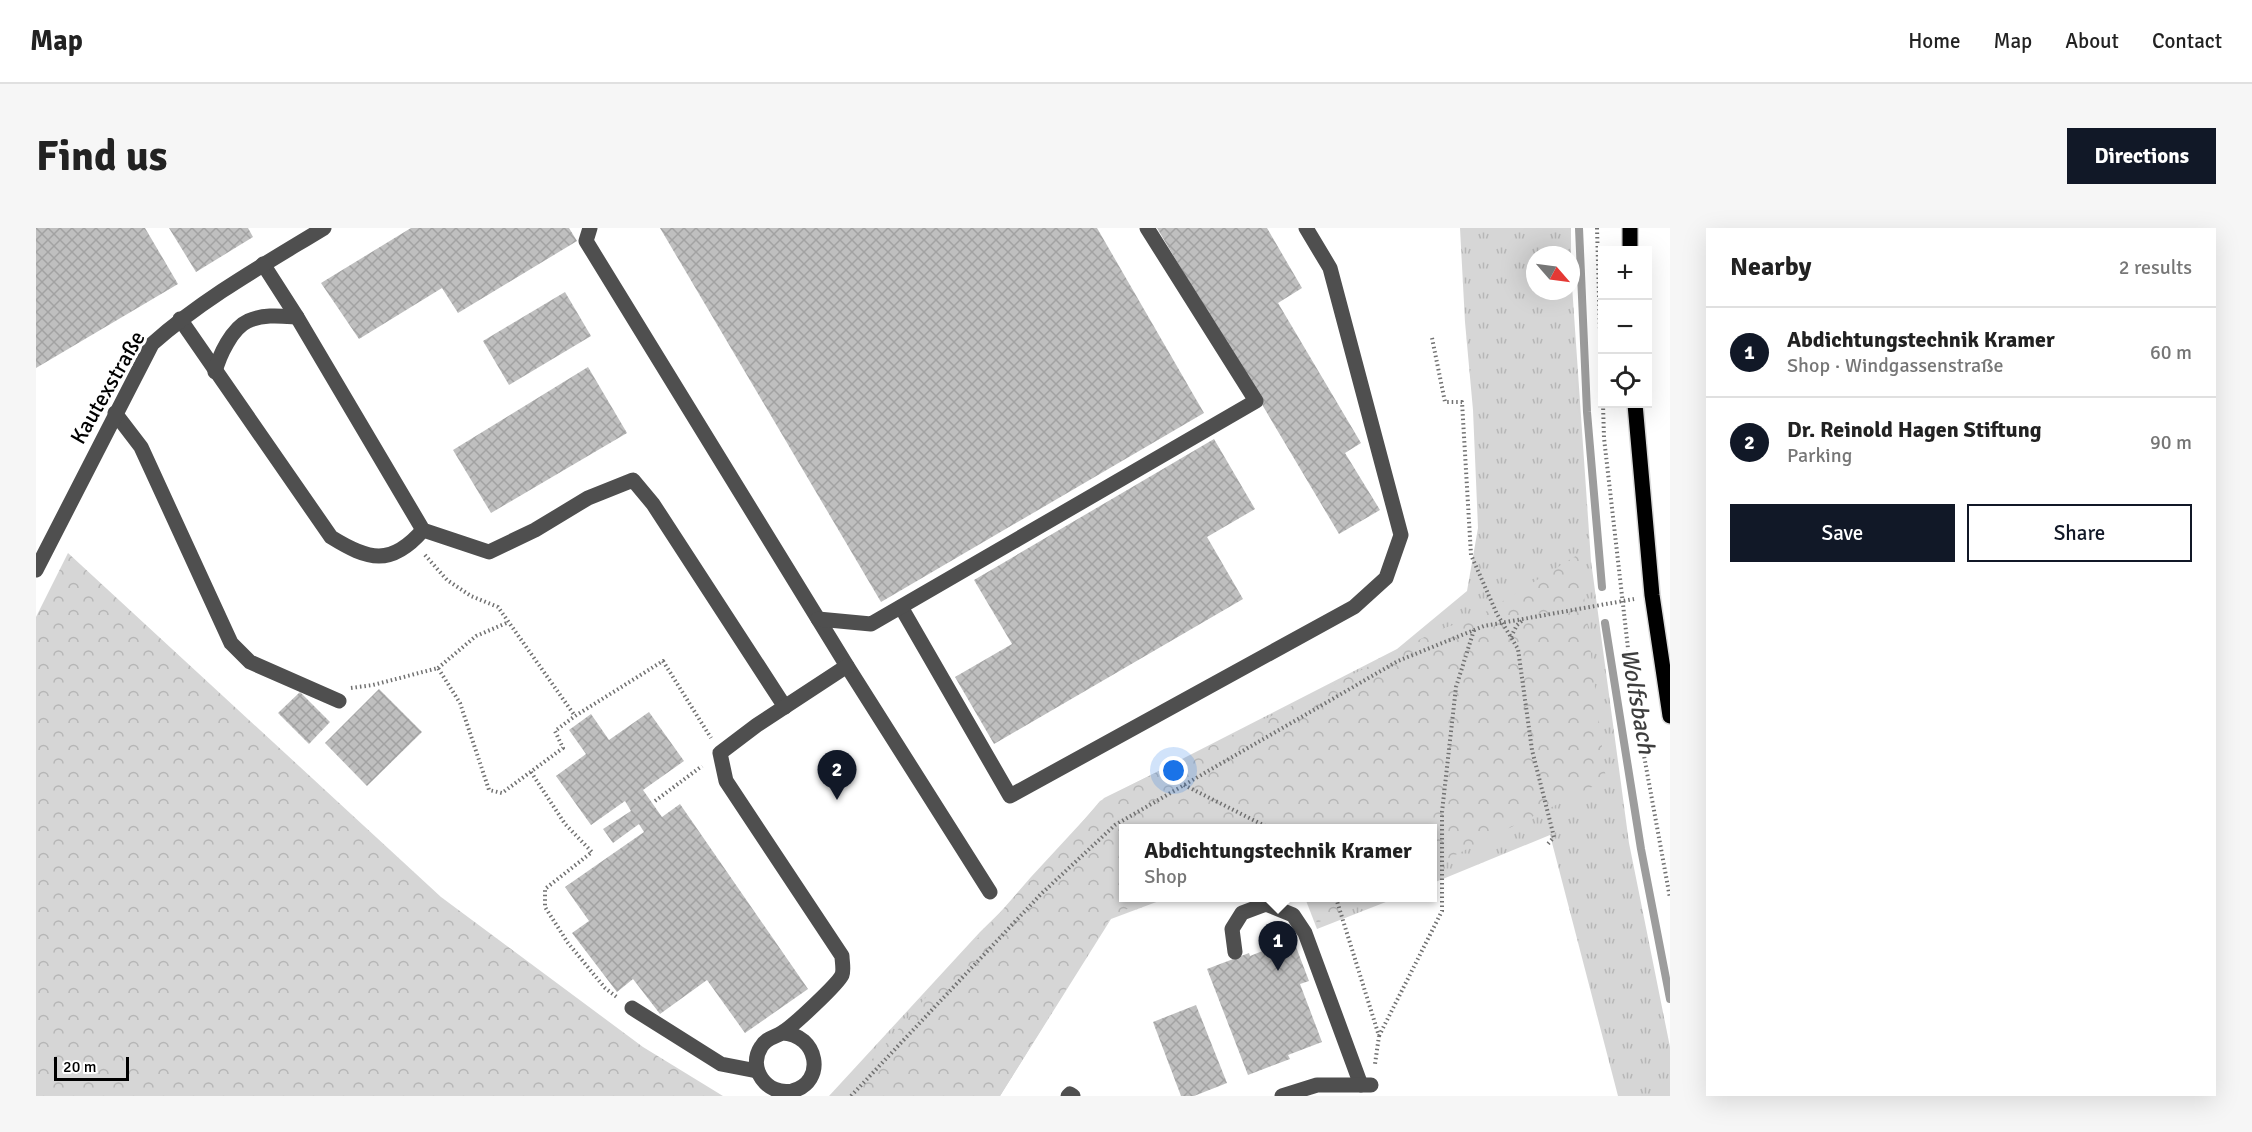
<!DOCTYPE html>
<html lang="en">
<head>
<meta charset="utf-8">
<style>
	body { margin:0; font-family:Signika,sans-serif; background:#f6f6f6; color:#222 }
	.controls { position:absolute; right:18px; top:18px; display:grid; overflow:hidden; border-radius:0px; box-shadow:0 6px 24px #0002 }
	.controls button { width:54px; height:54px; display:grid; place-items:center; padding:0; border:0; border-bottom:2px solid #e0e0e0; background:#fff; color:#222; font:30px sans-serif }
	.compass { position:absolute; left:1490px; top:18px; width:54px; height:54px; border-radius:50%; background:#fff; box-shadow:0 6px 24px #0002; rotate:118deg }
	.scale { position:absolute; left:18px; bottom:15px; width:75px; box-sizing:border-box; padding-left:6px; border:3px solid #000; border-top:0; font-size:16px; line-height:21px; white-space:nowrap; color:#000; -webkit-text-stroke:4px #fff; paint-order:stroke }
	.you { position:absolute; left:1138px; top:543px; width:21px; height:21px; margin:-15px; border:4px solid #fff; border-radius:50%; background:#1a73e8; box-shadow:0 0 0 9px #1a73e833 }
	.badge { display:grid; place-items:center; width:39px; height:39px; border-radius:50%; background:#111827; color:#fff; font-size:20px; font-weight:700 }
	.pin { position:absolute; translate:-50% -50px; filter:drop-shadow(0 2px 3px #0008) }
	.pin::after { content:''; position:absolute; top:32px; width:21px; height:18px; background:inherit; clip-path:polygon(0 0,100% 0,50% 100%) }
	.popup { position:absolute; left:1083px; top:596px; width:318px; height:78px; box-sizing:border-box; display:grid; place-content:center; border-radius:0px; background:#fff; filter:drop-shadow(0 2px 4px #0005); font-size:20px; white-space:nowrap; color:#767676 }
	.popup b { font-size:22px; color:#222 }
	.popup::after { content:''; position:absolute; left:50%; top:100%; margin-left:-12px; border:12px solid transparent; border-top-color:#fff }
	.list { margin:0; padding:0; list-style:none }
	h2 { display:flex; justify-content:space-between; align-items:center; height:78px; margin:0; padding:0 24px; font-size:26px }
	h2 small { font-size:20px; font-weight:400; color:#767676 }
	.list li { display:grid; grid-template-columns:39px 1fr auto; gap:18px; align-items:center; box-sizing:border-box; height:90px; padding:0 24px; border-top:2px solid #e0e0e0 }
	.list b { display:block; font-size:22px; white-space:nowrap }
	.list p { margin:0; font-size:20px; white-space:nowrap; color:#767676 }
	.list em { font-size:20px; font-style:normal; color:#767676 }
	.actions { display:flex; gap:12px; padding:18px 24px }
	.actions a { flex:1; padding:14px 0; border:2px solid #111827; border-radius:0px; text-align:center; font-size:21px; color:#111827 }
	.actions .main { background:#111827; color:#fff }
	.icon { flex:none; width:33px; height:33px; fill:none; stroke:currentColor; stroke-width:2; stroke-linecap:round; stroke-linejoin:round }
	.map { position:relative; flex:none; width:1634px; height:868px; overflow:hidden; border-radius:0px }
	header { display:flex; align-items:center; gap:36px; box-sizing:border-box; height:84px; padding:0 30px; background:#fff; border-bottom:2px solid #e0e0e0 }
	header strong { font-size:28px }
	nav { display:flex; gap:33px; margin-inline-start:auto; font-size:21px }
	.intro { display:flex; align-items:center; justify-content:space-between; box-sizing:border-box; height:144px; padding:0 36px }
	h1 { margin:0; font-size:42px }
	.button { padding:15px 27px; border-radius:0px; background:#111827; color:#fff; font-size:21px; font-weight:700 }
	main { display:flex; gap:36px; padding:0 36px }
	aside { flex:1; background:#fff; border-radius:0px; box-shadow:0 6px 24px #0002 }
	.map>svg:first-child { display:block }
	.grass { fill:url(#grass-tufts) }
	.park { fill:url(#park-crowns) }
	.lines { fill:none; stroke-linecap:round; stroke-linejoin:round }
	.stream { stroke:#9d9d9d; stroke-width:8 }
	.building { fill:url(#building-cross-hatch) }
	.major-casing { stroke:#dbdbdb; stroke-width:18 }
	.path { stroke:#717171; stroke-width:4; stroke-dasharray:1.5 3; stroke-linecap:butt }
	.minor { stroke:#4f4f4f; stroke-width:15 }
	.major { stroke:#000; stroke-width:15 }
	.labels { text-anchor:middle; stroke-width:6; stroke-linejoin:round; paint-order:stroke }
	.street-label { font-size:22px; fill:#000; stroke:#fff }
	.water-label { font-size:24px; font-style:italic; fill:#3e3e3e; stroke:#fff }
</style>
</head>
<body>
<header>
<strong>Map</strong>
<nav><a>Home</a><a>Map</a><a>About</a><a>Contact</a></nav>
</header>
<div class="intro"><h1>Find us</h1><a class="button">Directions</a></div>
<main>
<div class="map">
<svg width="1634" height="868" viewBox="0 0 1634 868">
	<defs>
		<pattern id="grass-tufts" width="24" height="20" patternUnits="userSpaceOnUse" patternTransform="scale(1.5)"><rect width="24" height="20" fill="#d6d6d6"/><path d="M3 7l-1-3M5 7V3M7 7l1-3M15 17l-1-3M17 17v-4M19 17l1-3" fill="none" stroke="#b6b6b6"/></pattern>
		<pattern id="park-crowns" width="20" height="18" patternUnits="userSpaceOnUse" patternTransform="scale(1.5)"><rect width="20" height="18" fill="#d6d6d6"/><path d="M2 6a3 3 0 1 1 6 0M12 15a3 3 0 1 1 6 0" fill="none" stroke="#b6b6b6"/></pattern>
		<pattern id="building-cross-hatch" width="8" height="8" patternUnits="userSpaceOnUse" patternTransform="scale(1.5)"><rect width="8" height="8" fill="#bfbfbf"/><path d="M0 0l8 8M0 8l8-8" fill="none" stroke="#a2a2a2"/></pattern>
	</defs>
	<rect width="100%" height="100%" fill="#fff"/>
	<g class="grass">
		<path d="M 1424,0 L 1535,0 L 1535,27 L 1499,27 L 1499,63 L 1535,63 L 1535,43 L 1555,333 L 1593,615 L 1634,819 L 1634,868 L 1582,868 L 1514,607 L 1397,655 L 1396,600 L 1088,600 L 1088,670 L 1131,670 L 1075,691 L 964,868 L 793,868 L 944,704 L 997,652 L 1064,573 L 1361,421 L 1431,363 L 1442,300 L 1437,182 L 1429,94 Z"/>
		<path d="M 1269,670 L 1360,670 L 1281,701 Z"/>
	</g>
	<g class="park">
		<path d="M 32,325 L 405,669 L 607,819 L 687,868 L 0,868 L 0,389 Z"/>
		<path d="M 1543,326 L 1570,552 L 1397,638 L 1396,600 L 1088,600 L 1088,670 L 1119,670 L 1076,687 L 964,868 L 804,868 L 995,649 L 1068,570 L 1270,471 L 1400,403 L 1443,388 Z"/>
		<path d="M 1272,670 L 1332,670 L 1281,695 Z"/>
	</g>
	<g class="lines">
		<g class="stream">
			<path d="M 1543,0 L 1551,184 L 1566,359"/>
			<path d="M 1569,395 L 1605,621 L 1634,771"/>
		</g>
	</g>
	<g class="building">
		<path d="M 0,0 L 109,0 L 142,56 L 0,140 Z"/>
		<path d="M 133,0 L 212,0 L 217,9 L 160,44 Z"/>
		<path d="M 375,0 L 533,0 L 541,13 L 422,85 L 406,60 L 323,111 L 285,55 Z"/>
		<path d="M 624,0 L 1061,0 L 1168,185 L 845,374 Z"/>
		<path d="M 1121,0 L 1231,0 L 1266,60 L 1242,75 L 1325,215 L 1309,225 L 1344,282 L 1303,306 Z"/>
		<path d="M 529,64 L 555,108 L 473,157 L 447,113 Z"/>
		<path d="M 552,139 L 591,205 L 455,285 L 417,222 Z"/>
		<path d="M 1178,211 L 1219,281 L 1171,309 L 1207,371 L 958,516 L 919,449 L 976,416 L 938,352 Z"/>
		<path d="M 343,461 L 386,504 L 331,558 L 289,515 Z"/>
		<path d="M 264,464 L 294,494 L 273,516 L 242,485 Z"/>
		<path d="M 613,484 L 648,533 L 607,562 L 626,589 L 644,576 L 772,761 L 709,805 L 671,752 L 624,786 L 597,751 L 581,764 L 536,705 L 553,693 L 529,659 L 608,604 L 603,596 L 577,615 L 567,601 L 595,583 L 589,573 L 555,597 L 520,548 L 550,526 L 533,502 L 555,486 L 573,512 Z"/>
		<path d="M 1257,711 L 1273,753 L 1264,756 L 1286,814 L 1252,827 L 1254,831 L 1212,847 L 1171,741 L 1213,725 L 1214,728 Z"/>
		<path d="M 1160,777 L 1191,855 L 1158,868 L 1145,868 L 1117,794 Z"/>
	</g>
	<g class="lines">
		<g class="major-casing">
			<g id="major">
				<path d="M 1594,22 L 1594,0"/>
				<path d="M 1599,176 L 1616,367 L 1634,488"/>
			</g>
		</g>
		<g class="path">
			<path d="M 1561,0 L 1566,174"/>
			<path d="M 1396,110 L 1409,174 L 1426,174 L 1435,327 L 1461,386 L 1482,421 L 1496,522 L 1518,609 L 1511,617"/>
			<path d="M 1567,176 L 1568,210 L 1598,473 L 1634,670"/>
			<path d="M 389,327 L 411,352 L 435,368 L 462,379 L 539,488 L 627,433 L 675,510"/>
			<path d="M 1475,409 L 1481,397 L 1488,391"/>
			<path d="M 402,440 L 440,408 L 473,394"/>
			<path d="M 315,460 L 337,457 L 402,440 L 424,475 L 453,562 L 466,565 L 527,520 L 519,503 L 539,488"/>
			<path d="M 495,544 L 529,596 L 556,624 L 509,661 L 509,679 L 532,715 L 569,760 L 582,770"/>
			<path d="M 1148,557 L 1233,600"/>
			<path d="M 619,573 L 666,538"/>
			<path d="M 1300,670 L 1343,808 L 1339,836"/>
			<path d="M 1343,808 L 1406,683 L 1406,584 L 1420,459 L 1438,402"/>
			<path d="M 815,868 L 1005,666 L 1079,597 L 1362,433 L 1448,398 L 1598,371"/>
		</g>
		<g class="minor">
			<path d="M 554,0 L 550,13 L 811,438 L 954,664"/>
			<path d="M 227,36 L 261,89 L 387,302 L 453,324 L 499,302 L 552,270 L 597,252 L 617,276 L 749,479"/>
			<path d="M 144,91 L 295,309 C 332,332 355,339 387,302"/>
			<path d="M 179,144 C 183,128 196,100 212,93 C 227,86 245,88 261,89"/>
			<path d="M 79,185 L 105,219 L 195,415 L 214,434 L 303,473"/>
			<path d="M 0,342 L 116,116 C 168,70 229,36 288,0"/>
			<path d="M 865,379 L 974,568 L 1318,379 L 1350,350 L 1365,307 L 1294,40 L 1270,0"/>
			<path d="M 782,391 L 835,396 L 1220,173 L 1111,0"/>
			<path d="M 1199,724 L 1196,701 L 1206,685 L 1230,676 L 1257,687 L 1269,705 L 1325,857"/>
			<path d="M 596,780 L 685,836 L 721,843"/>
			<path d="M 746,805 C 782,806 791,854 756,863 C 731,868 711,840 725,819 C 731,809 739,810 747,804 C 757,798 802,756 806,747 C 808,742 806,733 806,728 L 690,553 L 684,525 L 721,497 L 811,438"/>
			<path d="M 1032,868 L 1034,866 L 1037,868"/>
			<path d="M 1246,868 L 1281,857 L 1335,857"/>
		</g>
		<use href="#major" class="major"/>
	</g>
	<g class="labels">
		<g class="street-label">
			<text transform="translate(71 159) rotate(-60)" y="8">Kautexstraße</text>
		</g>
		<g class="water-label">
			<text transform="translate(1602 473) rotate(80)" y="8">Wolfsbach</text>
		</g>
	</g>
</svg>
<div class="controls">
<button>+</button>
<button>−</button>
<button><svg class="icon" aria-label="locate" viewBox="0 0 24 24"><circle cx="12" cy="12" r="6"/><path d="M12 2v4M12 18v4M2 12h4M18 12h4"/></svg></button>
</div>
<svg class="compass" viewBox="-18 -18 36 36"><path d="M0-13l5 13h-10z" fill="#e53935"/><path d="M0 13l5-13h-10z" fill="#767676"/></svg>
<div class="scale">20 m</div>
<div class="you"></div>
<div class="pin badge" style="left:1242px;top:743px">1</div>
<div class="popup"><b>Abdichtungstechnik Kramer</b>Shop</div>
<div class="pin badge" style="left:801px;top:572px">2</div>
</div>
<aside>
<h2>Nearby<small>2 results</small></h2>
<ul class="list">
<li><span class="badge">1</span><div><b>Abdichtungstechnik Kramer</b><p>Shop · Windgassenstraße</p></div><em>60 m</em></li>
<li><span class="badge">2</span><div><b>Dr. Reinold Hagen Stiftung</b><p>Parking</p></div><em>90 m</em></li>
</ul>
<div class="actions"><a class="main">Save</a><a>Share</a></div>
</aside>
</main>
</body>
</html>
